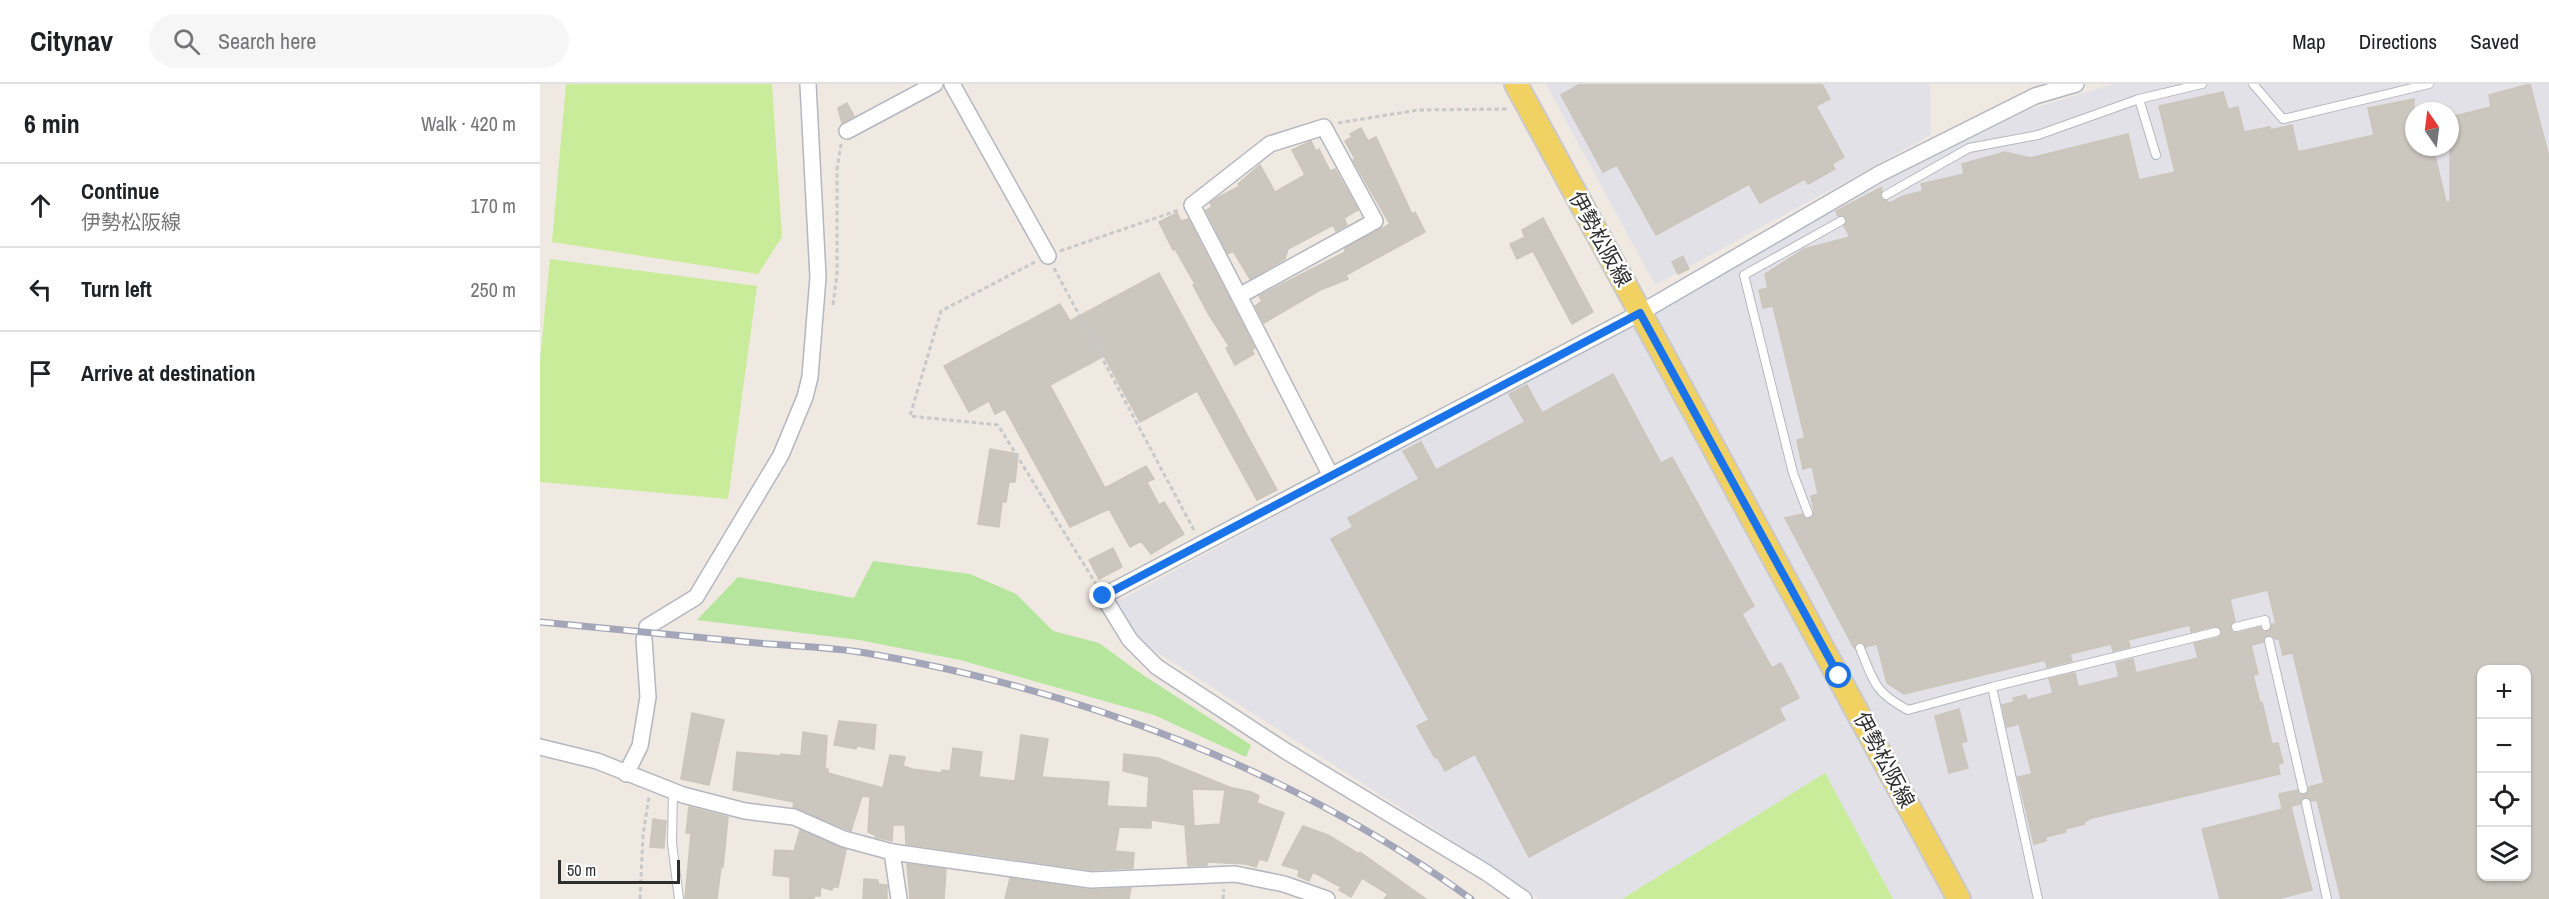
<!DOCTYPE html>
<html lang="en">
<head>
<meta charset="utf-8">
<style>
	body { margin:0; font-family:"Archivo Narrow","Noto Sans JP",sans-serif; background:#f6f6f6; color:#202124 }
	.controls { position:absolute; right:18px; bottom:18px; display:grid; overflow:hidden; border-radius:12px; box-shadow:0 2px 4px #0004 }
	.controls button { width:54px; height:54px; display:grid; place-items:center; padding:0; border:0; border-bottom:2px solid #e0e0e0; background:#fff; color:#202124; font:30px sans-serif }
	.compass { position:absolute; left:1865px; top:18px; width:54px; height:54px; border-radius:50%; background:#fff; box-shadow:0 2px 4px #0004; rotate:346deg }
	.scale { position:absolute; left:18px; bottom:15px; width:122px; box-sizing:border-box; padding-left:6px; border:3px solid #2e2e2e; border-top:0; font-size:16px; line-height:21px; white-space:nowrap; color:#2e2e2e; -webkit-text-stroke:4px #fff; paint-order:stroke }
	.stop { position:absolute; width:18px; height:18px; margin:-14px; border:4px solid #1a73e8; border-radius:50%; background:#fff }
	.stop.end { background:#1a73e8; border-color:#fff; box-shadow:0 2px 6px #0008 }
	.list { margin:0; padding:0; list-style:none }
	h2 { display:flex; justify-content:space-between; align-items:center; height:78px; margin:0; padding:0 24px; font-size:26px }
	h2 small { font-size:20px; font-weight:400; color:#757577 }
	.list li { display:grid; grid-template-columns:39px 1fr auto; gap:18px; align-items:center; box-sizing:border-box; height:84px; padding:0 24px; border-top:2px solid #e0e0e0 }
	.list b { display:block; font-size:22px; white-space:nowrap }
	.list p { margin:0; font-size:20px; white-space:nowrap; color:#757577 }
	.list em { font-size:20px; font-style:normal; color:#757577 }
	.icon { flex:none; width:33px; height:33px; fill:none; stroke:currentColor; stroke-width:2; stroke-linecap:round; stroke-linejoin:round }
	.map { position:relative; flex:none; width:2009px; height:815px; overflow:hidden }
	header { display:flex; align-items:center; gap:36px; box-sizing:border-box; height:84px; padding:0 30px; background:#fff; border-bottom:2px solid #e0e0e0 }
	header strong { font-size:28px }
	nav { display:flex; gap:33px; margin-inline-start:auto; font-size:21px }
	.search { width:420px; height:54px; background:#f6f6f6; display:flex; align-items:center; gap:15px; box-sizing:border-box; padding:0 21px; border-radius:33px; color:#757577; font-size:22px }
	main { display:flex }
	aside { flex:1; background:#fff }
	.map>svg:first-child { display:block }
	.industrial { fill:#e3e1e8; fill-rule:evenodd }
	.green { fill:#b6e59e }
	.pitch { fill:#c9ec9a }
	.building { fill:#cbc7bf; stroke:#cbc5ba; stroke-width:1.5; fill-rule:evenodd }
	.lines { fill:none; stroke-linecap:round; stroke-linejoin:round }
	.lane-casing { stroke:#b4b7c1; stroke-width:10 }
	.street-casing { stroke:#b4b7c1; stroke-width:18 }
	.primary-casing { stroke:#c9c9c9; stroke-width:26 }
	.path { stroke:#c9c9c9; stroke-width:3; stroke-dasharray:4.5 3; stroke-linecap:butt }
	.lane { stroke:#fff; stroke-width:8 }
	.street { stroke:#fff; stroke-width:15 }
	.primary { stroke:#f2d163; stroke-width:22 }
	.rail-casing { stroke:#a3a6b8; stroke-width:7 }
	.rail { stroke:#fff; stroke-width:4.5; stroke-dasharray:14; stroke-linecap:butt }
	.route { stroke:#1a73e8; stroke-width:8 }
	.labels { text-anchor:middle; stroke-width:5; stroke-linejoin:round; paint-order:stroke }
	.street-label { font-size:21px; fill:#2e2e2e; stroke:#fff }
</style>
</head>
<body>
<header>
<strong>Citynav</strong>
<div class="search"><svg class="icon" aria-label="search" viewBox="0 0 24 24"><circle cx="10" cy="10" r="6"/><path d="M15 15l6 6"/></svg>Search here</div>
<nav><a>Map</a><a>Directions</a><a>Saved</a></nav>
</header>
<main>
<aside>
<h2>6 min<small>Walk · 420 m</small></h2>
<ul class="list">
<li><svg class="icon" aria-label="ahead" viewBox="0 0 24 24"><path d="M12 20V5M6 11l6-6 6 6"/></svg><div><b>Continue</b><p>伊勢松阪線</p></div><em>170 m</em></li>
<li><svg class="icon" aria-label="left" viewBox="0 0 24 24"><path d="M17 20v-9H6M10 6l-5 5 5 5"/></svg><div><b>Turn left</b></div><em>250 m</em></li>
<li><svg class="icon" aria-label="arrive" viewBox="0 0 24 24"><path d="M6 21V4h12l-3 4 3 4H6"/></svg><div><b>Arrive at destination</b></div></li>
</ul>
</aside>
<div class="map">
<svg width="2009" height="815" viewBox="0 0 2009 815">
	<rect width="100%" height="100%" fill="#efe9e1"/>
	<g class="industrial">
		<path d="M 1006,0 L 1390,0 L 1391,51 L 1115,201 Z"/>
		<path d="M 1573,0 L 2009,0 L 2009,815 L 999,815 L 941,775 L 606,561 L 571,521 L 1135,216 L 1353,93 L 1485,27 ZM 1874,27 L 1910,27 L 1910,63 L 1874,63 ZM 1942,586 L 1986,586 L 1986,792 L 1942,792 Z"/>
	</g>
	<path class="green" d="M 333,477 L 430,490 L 476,510 L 513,547 L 559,559 L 600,589 L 711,661 L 706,673 L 614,631 L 420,576 L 319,556 L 157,536 L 198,493 L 314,514 Z"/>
	<g class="pitch">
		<path d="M 26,0 L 232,0 L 242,153 L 218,190 L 12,158 Z"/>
		<path d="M 10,175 L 217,202 L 188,415 L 0,398 L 0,277 Z"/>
		<path d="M 1285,689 L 1353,815 L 1082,815 Z"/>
	</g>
	<g class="building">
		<path d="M 1040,0 L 1282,0 L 1290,15 L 1276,22 L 1304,73 L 1292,80 L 1295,85 L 1268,100 L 1265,95 L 1220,119 L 1209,100 L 1116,151 L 1077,81 L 1063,88 L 1021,11 Z"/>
		<path d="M 1990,0 L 2009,73 L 2009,815 L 1801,815 L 1777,716 L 1772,717 L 1764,713 L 1760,720 L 1742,724 L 1739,710 L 1757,706 L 1761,710 L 1765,711 L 1769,703 L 1784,699 L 1753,569 L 1743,571 L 1739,555 L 1735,555 L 1730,551 L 1725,553 L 1723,558 L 1711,561 L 1718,590 L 1713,591 L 1720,619 L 1722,618 L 1732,660 L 1738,659 L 1743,679 L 1738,680 L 1740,690 L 1552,734 L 1544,738 L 1545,740 L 1525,745 L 1526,748 L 1506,753 L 1506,757 L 1494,760 L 1478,693 L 1492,690 L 1479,640 L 1467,643 L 1462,621 L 1474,618 L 1473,614 L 1486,611 L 1487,616 L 1513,609 L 1509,595 L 1535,589 L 1538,603 L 1579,593 L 1576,579 L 1593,575 L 1596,589 L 1658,574 L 1654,559 L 1678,554 L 1682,546 L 1675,542 L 1651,548 L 1650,541 L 1588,556 L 1590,563 L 1573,567 L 1571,560 L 1530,570 L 1532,577 L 1507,583 L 1505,576 L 1364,610 L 1347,599 L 1337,560 L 1326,563 L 1323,559 L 1318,558 L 1314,564 L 1245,434 L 1262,430 L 1266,435 L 1272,433 L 1274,427 L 1271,412 L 1278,410 L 1272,382 L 1263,385 L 1257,356 L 1265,354 L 1233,222 L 1223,224 L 1219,206 L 1228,204 L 1225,190 L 1264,165 L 1310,153 L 1304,142 L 1306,135 L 1304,132 L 1298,132 L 1296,127 L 1342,103 L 1341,113 L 1350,119 L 1363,112 L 1383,107 L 1381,100 L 1424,90 L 1422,80 L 1465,68 L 1490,74 L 1588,50 L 1599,96 L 1635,88 L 1619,22 L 1683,8 L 1688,25 L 1698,23 L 1704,48 L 1730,43 L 1730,46 L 1752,41 L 1758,68 L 1834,51 L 1828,24 L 1874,15 L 1874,63 L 1893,63 L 1906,118 L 1910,118 L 1910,33 L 1951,23 L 1949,11 ZM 1728,506 L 1736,540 L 1732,540 L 1730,546 L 1724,548 L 1720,543 L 1697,549 L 1692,548 L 1690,542 L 1695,537 L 1690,515 ZM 1941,585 L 1986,585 L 1986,792 L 1941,792 Z"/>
		<path d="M 307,19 L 314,32 L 302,39 L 298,24 Z"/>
		<path d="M 821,44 L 828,57 L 836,53 L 872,130 L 875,128 L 885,148 L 806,191 L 808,195 L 780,206 L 724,239 L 715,222 L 722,217 L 719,212 L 805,168 L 805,164 L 850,140 L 813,76 L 815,75 L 805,57 L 812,53 L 810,50 Z"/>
		<path d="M 771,57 L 776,67 L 779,65 L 790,87 L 795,85 L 818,126 L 804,134 L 807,141 L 796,147 L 793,141 L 748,165 L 745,175 L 710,195 L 693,167 L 688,170 L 666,126 L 672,123 L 670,119 L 679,113 L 700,102 L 698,100 L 720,81 L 735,108 L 765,91 L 752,66 Z"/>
		<path d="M 637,129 L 641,137 L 648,135 L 715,264 L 712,266 L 714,270 L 695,281 L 686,264 L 689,262 L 668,229 L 653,201 L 655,200 L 635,165 L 633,166 L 619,138 Z"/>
		<path d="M 1003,134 L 1053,228 L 1032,240 L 993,167 L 977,175 L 970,160 L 985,153 L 982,146 Z"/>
		<path d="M 1143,172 L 1149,185 L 1138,190 L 1132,178 Z"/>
		<path d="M 619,189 L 737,406 L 717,416 L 657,307 L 600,338 L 564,272 L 510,301 L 565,404 L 606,382 L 614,395 L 607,398 L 619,421 L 624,418 L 644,450 L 611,470 L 601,457 L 590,463 L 569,425 L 530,443 L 465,325 L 455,330 L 449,317 L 429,328 L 404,282 L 520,220 L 530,237 Z"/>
		<path d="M 1073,290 L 1121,379 L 1132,373 L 1214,522 L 1202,530 L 1232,584 L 1241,579 L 1259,614 L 1239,624 L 1245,636 L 1237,640 L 989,773 L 935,670 L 905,687 L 897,673 L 895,674 L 877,642 L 889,636 L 791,455 L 813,443 L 808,434 L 879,395 L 863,367 L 881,358 L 896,386 L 985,338 L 969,310 L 987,301 L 1002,329 Z"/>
		<path d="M 450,365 L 478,370 L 475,398 L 469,398 L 466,418 L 462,418 L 459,443 L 438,440 Z"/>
		<path d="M 573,464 L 582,483 L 559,495 L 549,476 Z"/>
		<path d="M 1419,625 L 1427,657 L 1421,659 L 1428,684 L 1409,689 L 1395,632 Z"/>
		<path d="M 152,629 L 184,636 L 169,701 L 141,695 Z"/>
		<path d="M 299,637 L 336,641 L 334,665 L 317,662 L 316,665 L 294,661 Z"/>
		<path d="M 263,648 L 287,652 L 285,685 L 288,685 L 288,689 L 343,704 L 350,671 L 365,673 L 363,682 L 372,685 L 401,689 L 402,686 L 410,687 L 413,664 L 442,668 L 439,693 L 475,697 L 481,651 L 508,655 L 502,693 L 569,698 L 567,722 L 607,724 L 609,693 L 583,687 L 584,670 L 618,674 L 689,703 L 711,708 L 719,712 L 717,719 L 744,729 L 727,777 L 719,775 L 716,783 L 706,780 L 667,778 L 667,781 L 648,782 L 645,742 L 652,742 L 611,736 L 611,744 L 579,743 L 575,767 L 594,769 L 593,784 L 551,786 L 366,760 L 365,741 L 353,741 L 352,757 L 335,753 L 335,751 L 328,748 L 330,713 L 322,712 L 311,747 L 253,723 L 254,718 L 193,706 L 197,668 L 241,672 L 241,670 L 261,672 ZM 652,705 L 685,706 L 680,740 L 654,742 Z"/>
		<path d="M 149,723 L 188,733 L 183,783 L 181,783 L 177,815 L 145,815 L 151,749 L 146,749 Z"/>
		<path d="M 1751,723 L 1772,806 L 1737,815 L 1680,815 L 1662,745 Z"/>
		<path d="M 113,735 L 126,737 L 124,764 L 110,763 Z"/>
		<path d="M 763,742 L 788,751 L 819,770 L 820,768 L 886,815 L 844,815 L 848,810 L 822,794 L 811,813 L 799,806 L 801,803 L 773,788 L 769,797 L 758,792 L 759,786 L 742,781 Z"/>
		<path d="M 260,746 L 306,766 L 298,803 L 293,803 L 292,806 L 281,803 L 280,812 L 274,812 L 274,815 L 250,815 L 250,793 L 233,791 L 235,766 L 254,767 Z"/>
		<path d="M 367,780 L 406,785 L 404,815 L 370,815 Z"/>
		<path d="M 470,794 L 550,806 L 591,804 L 589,815 L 465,815 Z"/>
		<path d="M 324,795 L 338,796 L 338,800 L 347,801 L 347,815 L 323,815 Z"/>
	</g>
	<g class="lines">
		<g class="lane-casing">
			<g id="lane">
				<path d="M 1713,0 L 1743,35 L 1889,0"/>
				<path d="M 1599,15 L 1662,0"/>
				<path d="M 1346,111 L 1429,64 L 1498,51 L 1599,15 L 1616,71"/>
				<path d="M 1268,429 L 1253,389 L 1204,191 L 1301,137"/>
				<path d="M 1696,543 L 1725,536 L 1726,542"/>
				<path d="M 1729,557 L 1763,705"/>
				<path d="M 1320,564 C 1334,598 1334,608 1368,626 L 1452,603 L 1498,815"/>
				<path d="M 1452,603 L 1676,548"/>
				<path d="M 133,707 L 132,759 L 139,815"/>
				<path d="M 1766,719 L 1787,815"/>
			</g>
		</g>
		<g class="street-casing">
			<g id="street">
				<path d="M 412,0 L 508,172"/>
				<path d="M 784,43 L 835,137 L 699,212 L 652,121 L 730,60 Z"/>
				<path d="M 307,47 L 395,0"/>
				<path d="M 699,212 L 791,392"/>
				<path d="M 107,543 L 156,513 L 241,371 L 265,313 L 270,293 L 278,193 L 268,0"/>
				<path d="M 0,663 L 57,677 L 143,711 L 205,727 L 254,733 L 304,755 L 352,768 L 551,796 L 695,790 L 744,800 L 787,815"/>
				<path d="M 86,690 L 100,662 L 108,613 L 104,555"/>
				<path d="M 352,768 L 359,815"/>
				<path d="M 984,815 L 947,789 L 744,666 L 617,583 L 590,556 L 563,512 L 1100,229 L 1339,90 L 1495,12 L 1536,0"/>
			</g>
		</g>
		<g class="primary-casing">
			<path id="primary" d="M 976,0 L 1419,815"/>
		</g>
		<g class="path">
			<path d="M 798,39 L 878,26 L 968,25"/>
			<path d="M 520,167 L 639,126"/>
			<path d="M 495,178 L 401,227 L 370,332 L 458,341 L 556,500"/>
			<path d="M 514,184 L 655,448"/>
			<path d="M 293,221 L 297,190 L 297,85 L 301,60"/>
			<path d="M 100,815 L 103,751 L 109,713"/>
			<path d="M 683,815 L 684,805"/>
		</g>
		<use href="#lane" class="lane"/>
		<use href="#street" class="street"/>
		<use href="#primary" class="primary"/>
		<g class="rail-casing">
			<path id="rail" d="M 0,538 C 72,545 145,552 217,559 C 253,562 290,563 326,569 C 540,606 755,686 931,815"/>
		</g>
		<use href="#rail" class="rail"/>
	</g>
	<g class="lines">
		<path class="route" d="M 563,512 L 1100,229 L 1299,592"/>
	</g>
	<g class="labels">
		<g class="street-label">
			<text transform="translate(1060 155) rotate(61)" y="7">伊勢松阪線</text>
			<text transform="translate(1344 676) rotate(62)" y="7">伊勢松阪線</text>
		</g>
	</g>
</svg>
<div class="controls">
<button>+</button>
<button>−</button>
<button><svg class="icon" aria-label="locate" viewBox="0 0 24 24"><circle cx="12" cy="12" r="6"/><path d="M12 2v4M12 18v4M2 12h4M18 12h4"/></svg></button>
<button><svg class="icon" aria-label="layers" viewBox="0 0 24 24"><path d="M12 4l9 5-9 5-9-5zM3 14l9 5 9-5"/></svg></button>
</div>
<svg class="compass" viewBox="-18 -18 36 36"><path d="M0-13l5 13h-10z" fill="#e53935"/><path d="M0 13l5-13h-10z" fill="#757577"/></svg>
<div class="scale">50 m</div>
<div class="stop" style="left:1299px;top:592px"></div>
<div class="stop end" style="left:563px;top:512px"></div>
</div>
</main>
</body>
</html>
